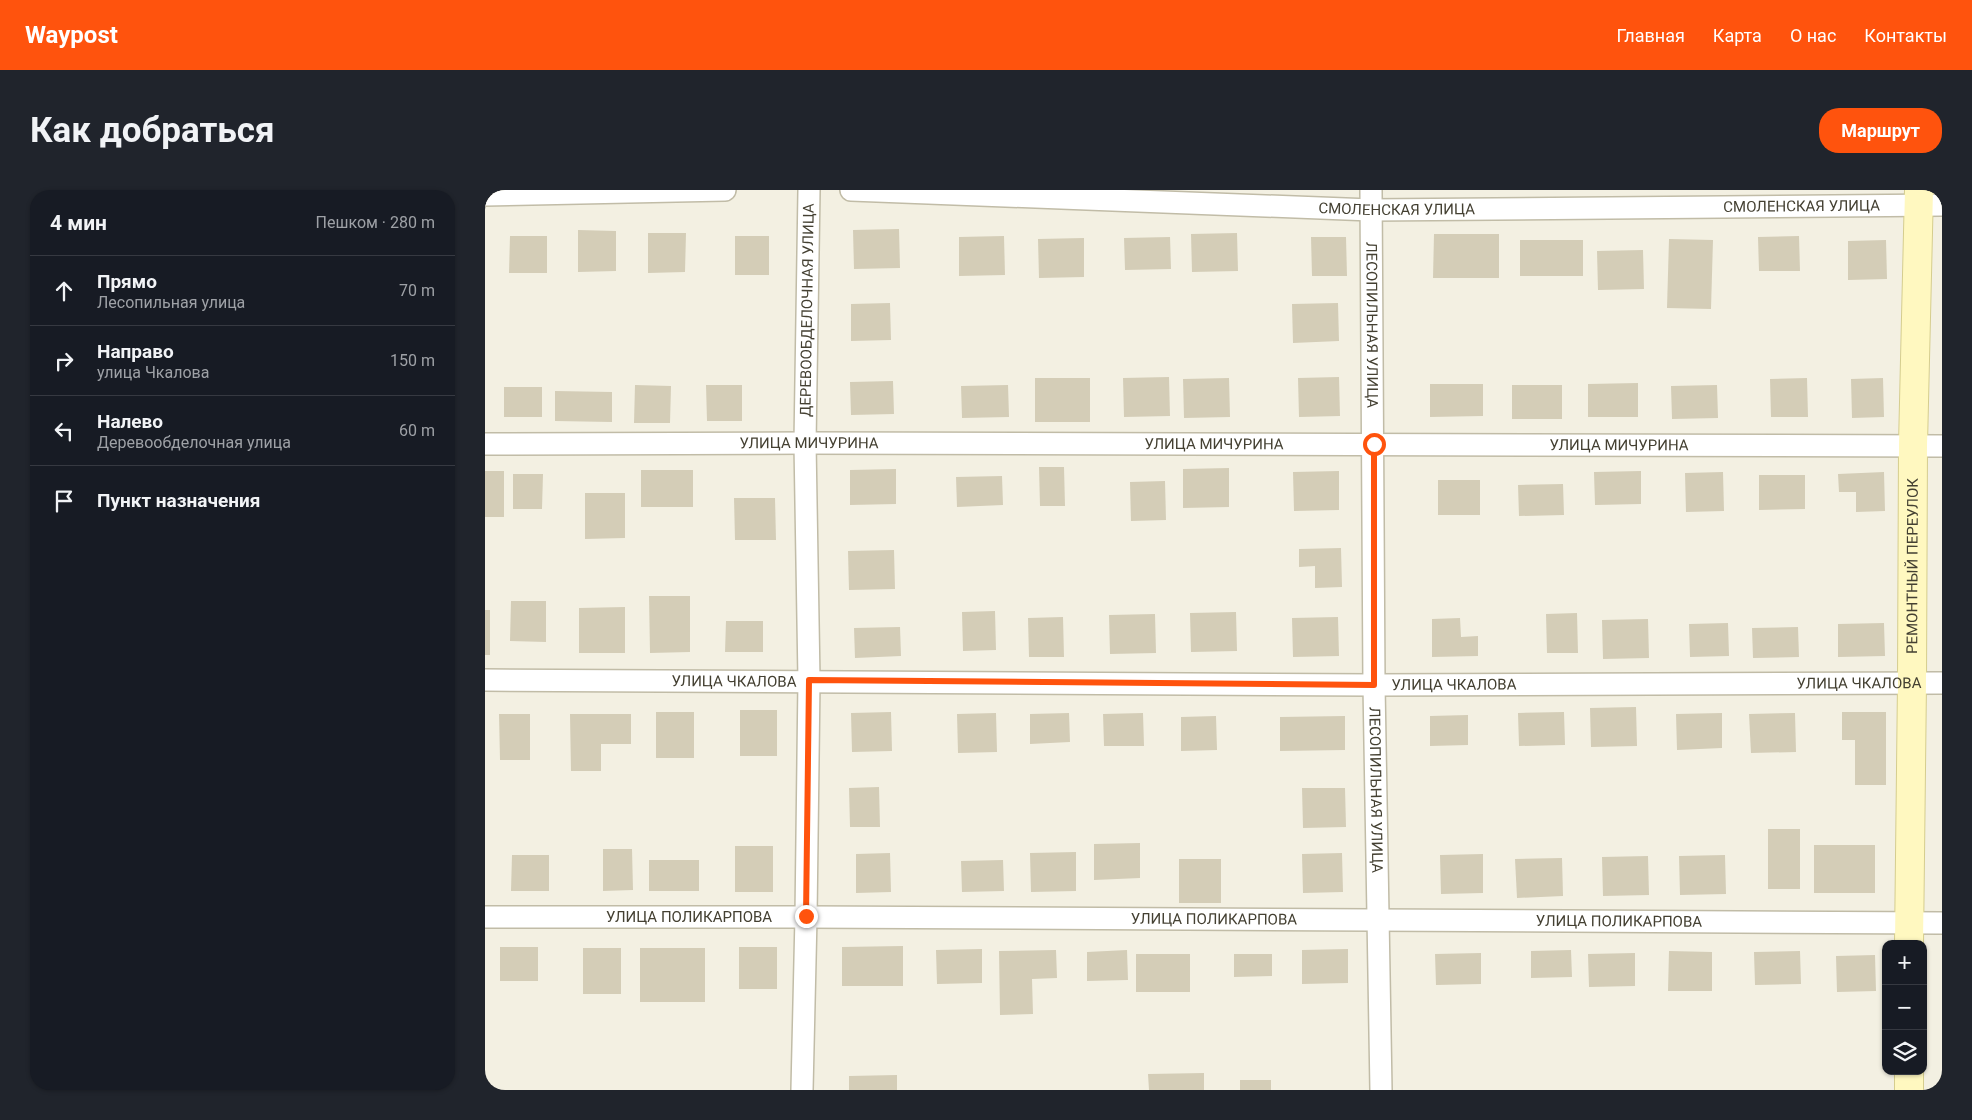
<!DOCTYPE html>
<html lang="ru">
<head>
<meta charset="utf-8">
<style>
	body { margin:0; font-family:Roboto,sans-serif; background:#20242c; color:#f1f3f6 }
	.controls { position:absolute; right:15px; bottom:15px; display:grid; overflow:hidden; border-radius:10px; box-shadow:0 1px 4px #0004 }
	.controls button { width:45px; height:45px; display:grid; place-items:center; padding:0; border:0; border-bottom:1px solid #363941; background:#171b24; color:#f1f3f6; font:25px sans-serif }
	.stop { position:absolute; width:15px; height:15px; margin:-11px; border:4px solid #ff530d; border-radius:50%; background:#fff }
	.stop.end { background:#ff530d; border-color:#fff; box-shadow:0 1px 5px #0008 }
	.list { margin:0; padding:0; list-style:none }
	h2 { display:flex; justify-content:space-between; align-items:center; height:65px; margin:0; padding:0 20px; font-size:21px }
	h2 small { font-size:16px; font-weight:400; color:#9ea1a6 }
	.list li { display:grid; grid-template-columns:32px 1fr auto; gap:15px; align-items:center; box-sizing:border-box; height:70px; padding:0 20px; border-top:1px solid #363941 }
	.list b { display:block; font-size:19px; white-space:nowrap }
	.list p { margin:0; font-size:16px; white-space:nowrap; color:#9ea1a6 }
	.list em { font-size:16px; font-style:normal; color:#9ea1a6 }
	.icon { flex:none; width:28px; height:28px; fill:none; stroke:currentColor; stroke-width:2; stroke-linecap:round; stroke-linejoin:round }
	.map { position:relative; flex:none; width:1457px; height:900px; overflow:hidden; border-radius:20px }
	header { display:flex; align-items:center; gap:30px; box-sizing:border-box; height:70px; padding:0 25px; background:#ff530d; color:#fff }
	header strong { font-size:24px }
	nav { display:flex; gap:28px; margin-inline-start:auto; font-size:18px }
	.intro { display:flex; align-items:center; justify-content:space-between; box-sizing:border-box; height:120px; padding:0 30px }
	h1 { margin:0; font-size:35px }
	.button { padding:12px 22px; border-radius:20px; background:#ff530d; color:#fff; font-size:18px; font-weight:700 }
	main { display:flex; gap:30px; padding:0 30px }
	aside { flex:1; background:#171b24; border-radius:20px; box-shadow:0 1px 4px #0004 }
	.map>svg:first-child { display:block }
	.building { fill:#d4cdb7 }
	.lines { fill:none; stroke-linecap:round; stroke-linejoin:round }
	.minor-casing { stroke:#c1bca7; stroke-width:24 }
	.secondary-casing { stroke:#d5cd8e; stroke-width:30 }
	.minor { stroke:#fff; stroke-width:21 }
	.secondary { stroke:#fff8c0; stroke-width:28 }
	.route { stroke:#ff530d; stroke-width:6 }
	.labels { text-anchor:middle; stroke-width:5; stroke-linejoin:round; paint-order:stroke }
	.street-label { font-size:15px; fill:#444032; stroke:#fff }
</style>
</head>
<body>
<header>
<strong>Waypost</strong>
<nav><a>Главная</a><a>Карта</a><a>О нас</a><a>Контакты</a></nav>
</header>
<div class="intro"><h1>Как добраться</h1><a class="button">Маршрут</a></div>
<main>
<aside>
<h2>4 мин<small>Пешком · 280 m</small></h2>
<ul class="list">
<li><svg class="icon" aria-label="ahead" viewBox="0 0 24 24"><path d="M12 20V5M6 11l6-6 6 6"/></svg><div><b>Прямо</b><p>Лесопильная улица</p></div><em>70 m</em></li>
<li><svg class="icon" aria-label="right" viewBox="0 0 24 24"><path d="M7 20v-9h11M14 6l5 5-5 5"/></svg><div><b>Направо</b><p>улица Чкалова</p></div><em>150 m</em></li>
<li><svg class="icon" aria-label="left" viewBox="0 0 24 24"><path d="M17 20v-9H6M10 6l-5 5 5 5"/></svg><div><b>Налево</b><p>Деревообделочная улица</p></div><em>60 m</em></li>
<li><svg class="icon" aria-label="arrive" viewBox="0 0 24 24"><path d="M6 21V4h12l-3 4 3 4H6"/></svg><div><b>Пункт назначения</b></div></li>
</ul>
</aside>
<div class="map">
<svg width="1457" height="900" viewBox="0 0 1457 900">
	<rect width="100%" height="100%" fill="#f3f0e2"/>
	<g class="building">
		<path d="M 414,39 L 415,78 L 369,79 L 368,40 Z"/>
		<path d="M 93,40 L 131,41 L 131,81 L 93,82 Z"/>
		<path d="M 163,43 L 201,43 L 200,82 L 163,83 Z"/>
		<path d="M 752,43 L 753,81 L 707,82 L 706,44 Z"/>
		<path d="M 949,44 L 1014,44 L 1014,88 L 948,88 Z"/>
		<path d="M 25,46 L 62,46 L 62,83 L 24,83 Z"/>
		<rect x="250" y="46" width="34" height="39"/>
		<path d="M 519,46 L 520,85 L 474,86 L 474,47 Z"/>
		<path d="M 1314,46 L 1315,81 L 1274,81 L 1273,47 Z"/>
		<path d="M 685,47 L 686,79 L 640,80 L 639,48 Z"/>
		<path d="M 826,47 L 861,47 L 862,86 L 827,86 Z"/>
		<path d="M 599,48 L 599,87 L 554,88 L 553,49 Z"/>
		<path d="M 1184,49 L 1228,50 L 1226,119 L 1182,118 Z"/>
		<rect x="1035" y="50" width="63" height="36"/>
		<path d="M 1401,50 L 1402,89 L 1363,90 L 1363,51 Z"/>
		<path d="M 1158,60 L 1159,99 L 1113,100 L 1112,61 Z"/>
		<path d="M 405,113 L 406,150 L 366,151 L 366,114 Z"/>
		<path d="M 853,113 L 854,151 L 808,153 L 807,114 Z"/>
		<path d="M 684,187 L 685,226 L 639,227 L 638,188 Z"/>
		<path d="M 854,187 L 855,226 L 814,227 L 813,188 Z"/>
		<rect x="550" y="188" width="55" height="44"/>
		<path d="M 744,188 L 745,227 L 699,228 L 698,189 Z"/>
		<path d="M 1322,188 L 1323,227 L 1286,227 L 1285,189 Z"/>
		<path d="M 1398,188 L 1399,227 L 1367,228 L 1366,189 Z"/>
		<path d="M 408,191 L 409,224 L 366,225 L 365,192 Z"/>
		<path d="M 1153,193 L 1153,227 L 1103,227 L 1103,194 Z"/>
		<path d="M 945,194 L 998,194 L 998,226 L 945,227 Z"/>
		<path d="M 150,195 L 186,196 L 185,233 L 149,233 Z"/>
		<path d="M 221,195 L 257,195 L 257,231 L 222,231 Z"/>
		<path d="M 523,195 L 524,227 L 477,228 L 476,196 Z"/>
		<rect x="1027" y="195" width="50" height="34"/>
		<path d="M 1232,195 L 1233,228 L 1187,229 L 1186,196 Z"/>
		<rect x="19" y="197" width="38" height="30"/>
		<path d="M 70,201 L 127,202 L 127,232 L 70,231 Z"/>
		<path d="M 554,277 L 579,277 L 580,316 L 555,316 Z"/>
		<path d="M 744,278 L 744,317 L 698,318 L 698,279 Z"/>
		<path d="M 411,279 L 411,314 L 365,315 L 365,280 Z"/>
		<rect x="156" y="280" width="52" height="37"/>
		<rect x="0" y="281" width="19" height="46"/>
		<path d="M 854,281 L 854,320 L 809,321 L 808,282 Z"/>
		<path d="M 1156,281 L 1156,314 L 1110,315 L 1109,282 Z"/>
		<path d="M 1238,282 L 1239,321 L 1201,322 L 1200,283 Z"/>
		<path d="M 1399,282 L 1400,321 L 1371,322 L 1371,302 L 1354,302 L 1353,284 Z"/>
		<path d="M 28,284 L 58,284 L 57,319 L 28,319 Z"/>
		<path d="M 1274,285 L 1320,285 L 1320,319 L 1274,320 Z"/>
		<path d="M 517,286 L 518,315 L 472,317 L 471,287 Z"/>
		<rect x="953" y="290" width="42" height="35"/>
		<path d="M 680,291 L 681,330 L 646,331 L 645,292 Z"/>
		<path d="M 1078,294 L 1079,325 L 1034,326 L 1033,295 Z"/>
		<path d="M 100,303 L 140,303 L 140,348 L 100,349 Z"/>
		<path d="M 249,308 L 290,308 L 291,350 L 250,350 Z"/>
		<path d="M 856,358 L 857,397 L 830,398 L 830,376 L 814,377 L 814,359 Z"/>
		<path d="M 409,360 L 410,399 L 364,400 L 363,361 Z"/>
		<path d="M 164,406 L 205,406 L 205,462 L 165,463 Z"/>
		<path d="M 26,411 L 61,411 L 61,452 L 25,451 Z"/>
		<path d="M 140,417 L 140,463 L 94,463 L 94,418 Z"/>
		<rect x="0" y="420" width="5" height="45"/>
		<path d="M 510,421 L 511,460 L 478,461 L 477,422 Z"/>
		<path d="M 751,422 L 752,461 L 706,462 L 705,423 Z"/>
		<path d="M 1092,423 L 1093,463 L 1062,463 L 1061,424 Z"/>
		<path d="M 670,424 L 671,463 L 625,464 L 624,425 Z"/>
		<path d="M 578,427 L 579,467 L 544,467 L 543,428 Z"/>
		<path d="M 853,427 L 854,466 L 808,467 L 807,428 Z"/>
		<path d="M 975,428 L 976,447 L 993,446 L 993,466 L 947,467 L 947,429 Z"/>
		<path d="M 1163,429 L 1164,468 L 1118,469 L 1117,430 Z"/>
		<path d="M 241,431 L 278,431 L 278,462 L 240,462 Z"/>
		<path d="M 1243,433 L 1244,466 L 1205,467 L 1204,434 Z"/>
		<path d="M 1399,433 L 1400,466 L 1353,467 L 1353,434 Z"/>
		<path d="M 415,437 L 416,466 L 370,468 L 369,438 Z"/>
		<path d="M 1313,437 L 1314,467 L 1268,468 L 1267,438 Z"/>
		<path d="M 1151,517 L 1152,556 L 1106,557 L 1105,518 Z"/>
		<rect x="255" y="520" width="37" height="46"/>
		<rect x="171" y="522" width="38" height="46"/>
		<path d="M 406,522 L 407,561 L 367,562 L 366,523 Z"/>
		<path d="M 1079,522 L 1080,555 L 1034,556 L 1033,523 Z"/>
		<path d="M 1357,522 L 1401,522 L 1401,595 L 1370,595 L 1370,550 L 1357,550 Z"/>
		<path d="M 511,523 L 512,562 L 473,563 L 472,524 Z"/>
		<path d="M 584,523 L 585,552 L 545,554 L 545,524 Z"/>
		<path d="M 658,523 L 659,556 L 619,556 L 618,524 Z"/>
		<path d="M 1237,523 L 1237,558 L 1192,560 L 1191,524 Z"/>
		<path d="M 1310,523 L 1311,562 L 1266,563 L 1264,524 Z"/>
		<path d="M 14,524 L 45,524 L 45,570 L 15,570 Z"/>
		<path d="M 85,524 L 146,524 L 146,554 L 116,554 L 116,581 L 86,581 Z"/>
		<path d="M 983,525 L 983,555 L 945,556 L 945,526 Z"/>
		<path d="M 731,526 L 732,560 L 696,561 L 696,527 Z"/>
		<path d="M 860,526 L 860,560 L 795,561 L 795,527 Z"/>
		<path d="M 394,597 L 395,637 L 365,637 L 364,598 Z"/>
		<path d="M 817,598 L 860,598 L 861,637 L 818,638 Z"/>
		<rect x="1283" y="639" width="32" height="60"/>
		<path d="M 655,653 L 655,688 L 609,690 L 609,654 Z"/>
		<rect x="1329" y="655" width="61" height="48"/>
		<rect x="250" y="656" width="38" height="46"/>
		<path d="M 118,659 L 147,659 L 148,700 L 118,701 Z"/>
		<path d="M 591,662 L 591,701 L 546,702 L 545,663 Z"/>
		<path d="M 405,663 L 406,702 L 371,703 L 371,664 Z"/>
		<path d="M 857,663 L 858,702 L 818,703 L 817,664 Z"/>
		<path d="M 998,664 L 998,703 L 956,704 L 955,665 Z"/>
		<path d="M 27,665 L 64,665 L 64,701 L 26,701 Z"/>
		<path d="M 1240,665 L 1241,704 L 1195,705 L 1194,666 Z"/>
		<path d="M 1163,666 L 1164,705 L 1118,706 L 1117,667 Z"/>
		<path d="M 1077,668 L 1078,706 L 1032,708 L 1030,669 Z"/>
		<rect x="694" y="669" width="42" height="44"/>
		<rect x="164" y="670" width="50" height="31"/>
		<path d="M 518,670 L 519,701 L 477,702 L 476,671 Z"/>
		<path d="M 418,756 L 418,796 L 357,796 L 357,757 Z"/>
		<rect x="15" y="757" width="38" height="34"/>
		<rect x="254" y="757" width="38" height="42"/>
		<rect x="98" y="758" width="38" height="46"/>
		<rect x="155" y="758" width="65" height="54"/>
		<path d="M 497,759 L 497,793 L 452,794 L 451,760 Z"/>
		<path d="M 863,759 L 863,793 L 817,794 L 817,760 Z"/>
		<path d="M 571,760 L 572,788 L 547,789 L 548,824 L 515,825 L 514,761 Z"/>
		<path d="M 642,760 L 643,790 L 602,791 L 602,762 Z"/>
		<path d="M 1086,760 L 1087,787 L 1046,788 L 1046,761 Z"/>
		<path d="M 1184,761 L 1227,762 L 1227,801 L 1183,801 Z"/>
		<path d="M 1315,761 L 1316,794 L 1270,795 L 1269,762 Z"/>
		<path d="M 996,763 L 996,794 L 951,795 L 950,764 Z"/>
		<path d="M 1150,763 L 1150,796 L 1104,797 L 1103,764 Z"/>
		<rect x="651" y="764" width="54" height="38"/>
		<path d="M 749,764 L 787,764 L 787,786 L 749,787 Z"/>
		<path d="M 1390,765 L 1391,801 L 1352,802 L 1351,766 Z"/>
		<path d="M 719,883 L 719,900 L 664,900 L 663,884 Z"/>
		<path d="M 412,885 L 412,900 L 364,900 L 364,886 Z"/>
		<rect x="755" y="890" width="31" height="10"/>
	</g>
	<g class="lines">
		<g class="minor-casing">
			<g id="minor">
				<path id="s1" d="M 366,0 L 886,20 L 1457,15"/>
				<path id="s2" d="M 886,0 L 889,495 L 896,900"/>
				<path d="M 0,5 L 240,0"/>
				<path id="s3" d="M 0,254 L 320,253 L 1457,256"/>
				<path id="s4" d="M 0,490 L 889,495 L 1457,493"/>
				<path id="s5" d="M 0,727 L 321,727 L 1457,733"/>
				<path id="s6" d="M 317,900 L 321,727 L 324,490 L 320,253 L 324,0"/>
			</g>
		</g>
		<g class="secondary-casing">
			<g id="secondary">
				<path id="s7" d="M 1424,754 L 1427,492 L 1428,255 L 1434,0"/>
				<path d="M 1424,881 L 1424,900"/>
			</g>
		</g>
		<use href="#minor" class="minor"/>
		<use href="#secondary" class="secondary"/>
	</g>
	<g class="lines">
		<path class="route" d="M 321,726 L 324,490 L 889,495 L 889,254"/>
	</g>
	<g class="labels">
		<g class="street-label">
			<text dy="5" stroke="none"><textPath href="#s1" startOffset="951">СМОЛЕНСКАЯ УЛИЦА</textPath></text>
			<text dy="5" stroke="none"><textPath href="#s1" startOffset="546">СМОЛЕНСКАЯ УЛИЦА</textPath></text>
			<text dy="5" stroke="none"><textPath href="#s6" startOffset="780">ДЕРЕВООБДЕЛОЧНАЯ УЛИЦА</textPath></text>
			<text dy="5" stroke="none"><textPath href="#s2" startOffset="135">ЛЕСОПИЛЬНАЯ УЛИЦА</textPath></text>
			<text dy="5" stroke="none"><textPath href="#s3" startOffset="324">УЛИЦА МИЧУРИНА</textPath></text>
			<text dy="5" stroke="none"><textPath href="#s3" startOffset="729">УЛИЦА МИЧУРИНА</textPath></text>
			<text dy="5" stroke="none"><textPath href="#s3" startOffset="1134">УЛИЦА МИЧУРИНА</textPath></text>
			<text dy="5" stroke="none"><textPath href="#s7" startOffset="378">РЕМОНТНЫЙ ПЕРЕУЛОК</textPath></text>
			<text dy="5" stroke="none"><textPath href="#s4" startOffset="249">УЛИЦА ЧКАЛОВА</textPath></text>
			<text dy="5" stroke="none"><textPath href="#s4" startOffset="1374">УЛИЦА ЧКАЛОВА</textPath></text>
			<text dy="5" stroke="none"><textPath href="#s4" startOffset="969">УЛИЦА ЧКАЛОВА</textPath></text>
			<text dy="5" stroke="none"><textPath href="#s2" startOffset="600">ЛЕСОПИЛЬНАЯ УЛИЦА</textPath></text>
			<text dy="5" stroke="none"><textPath href="#s5" startOffset="204">УЛИЦА ПОЛИКАРПОВА</textPath></text>
			<text dy="5" stroke="none"><textPath href="#s5" startOffset="729">УЛИЦА ПОЛИКАРПОВА</textPath></text>
			<text dy="5" stroke="none"><textPath href="#s5" startOffset="1134">УЛИЦА ПОЛИКАРПОВА</textPath></text>
		</g>
	</g>
</svg>
<div class="controls">
<button>+</button>
<button>−</button>
<button><svg class="icon" aria-label="layers" viewBox="0 0 24 24"><path d="M12 4l9 5-9 5-9-5zM3 14l9 5 9-5"/></svg></button>
</div>
<div class="stop" style="left:889px;top:254px"></div>
<div class="stop end" style="left:321px;top:726px"></div>
</div>
</main>
</body>
</html>
